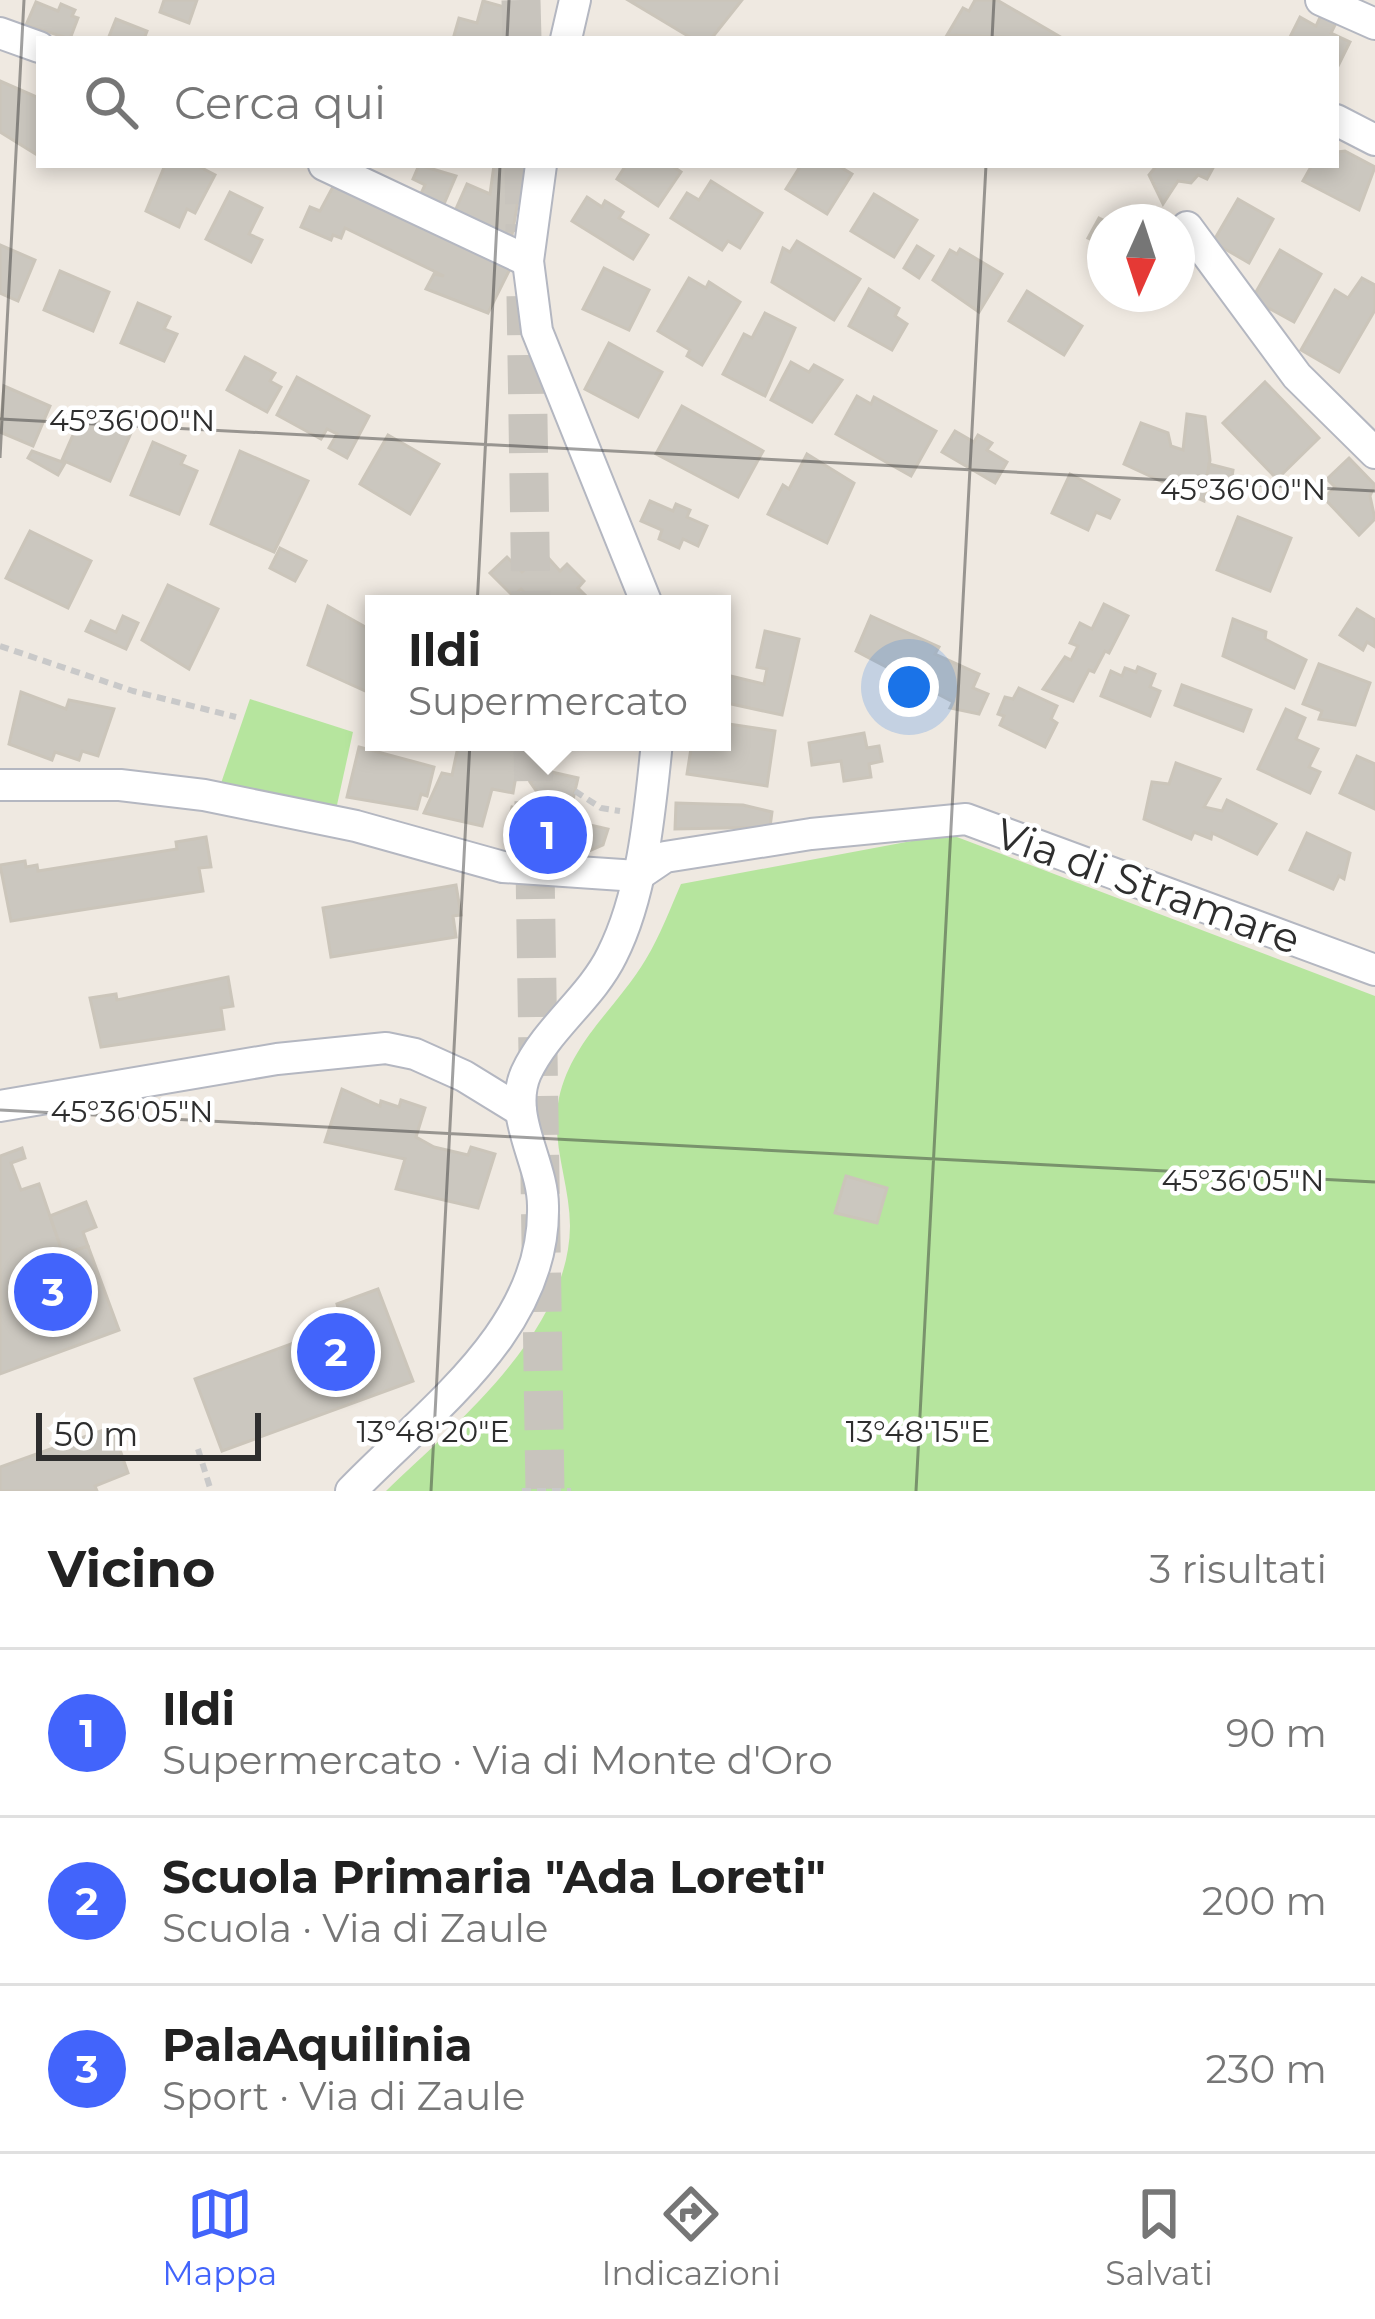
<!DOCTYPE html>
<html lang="it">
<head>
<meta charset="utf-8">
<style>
	body { margin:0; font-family:Montserrat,sans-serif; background:#f2f2f2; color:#222 }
	.compass { position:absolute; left:1087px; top:204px; width:108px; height:108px; border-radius:50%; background:#fff; box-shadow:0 6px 18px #0003; rotate:183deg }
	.scale { position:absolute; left:36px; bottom:30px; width:225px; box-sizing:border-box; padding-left:12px; border:6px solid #2e2e2e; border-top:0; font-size:33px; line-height:42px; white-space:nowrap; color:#2e2e2e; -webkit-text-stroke:9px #fff; paint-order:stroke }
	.you { position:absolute; left:909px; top:687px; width:42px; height:42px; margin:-30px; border:9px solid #fff; border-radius:50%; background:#1a73e8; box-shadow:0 0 0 18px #1a73e833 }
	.badge { display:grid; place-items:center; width:78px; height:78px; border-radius:50%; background:#4264fb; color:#fff; font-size:39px; font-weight:700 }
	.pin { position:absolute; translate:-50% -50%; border:6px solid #fff; box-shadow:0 3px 12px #0006 }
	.popup { position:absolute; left:365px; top:595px; width:366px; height:156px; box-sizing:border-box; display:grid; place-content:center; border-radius:0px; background:#fff; filter:drop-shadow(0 3px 9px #0005); font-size:39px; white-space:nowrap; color:#767676 }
	.popup b { font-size:45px; color:#222 }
	.popup::after { content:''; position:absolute; left:50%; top:100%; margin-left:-24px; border:24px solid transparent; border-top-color:#fff }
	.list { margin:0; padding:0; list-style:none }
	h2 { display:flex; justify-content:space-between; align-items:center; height:156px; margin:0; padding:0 48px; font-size:51px }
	h2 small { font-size:39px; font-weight:400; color:#767676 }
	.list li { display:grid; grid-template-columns:78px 1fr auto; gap:36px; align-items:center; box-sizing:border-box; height:168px; padding:0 48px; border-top:3px solid #e0e0e0 }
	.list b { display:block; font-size:45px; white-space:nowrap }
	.list p { margin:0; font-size:39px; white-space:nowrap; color:#767676 }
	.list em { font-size:39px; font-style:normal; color:#767676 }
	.icon { flex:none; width:66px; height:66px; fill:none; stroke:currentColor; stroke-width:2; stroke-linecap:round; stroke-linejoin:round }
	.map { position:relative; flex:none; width:1375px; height:1491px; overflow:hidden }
	.search { position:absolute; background:#fff; box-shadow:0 6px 18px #0003; left:36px; right:36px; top:36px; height:132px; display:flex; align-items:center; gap:30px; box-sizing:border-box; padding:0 42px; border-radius:0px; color:#767676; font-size:45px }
	.sheet { height:660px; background:#fff }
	nav { display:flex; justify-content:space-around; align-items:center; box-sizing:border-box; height:168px; border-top:3px solid #e0e0e0; background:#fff; font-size:33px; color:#767676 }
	nav a { display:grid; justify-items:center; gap:6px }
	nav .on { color:#4264fb }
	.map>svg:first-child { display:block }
	.green { fill:#b6e59e }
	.building { fill:#cbc7bf; stroke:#cbc5ba; stroke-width:3 }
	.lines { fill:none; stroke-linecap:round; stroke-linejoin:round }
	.major-tunnel { stroke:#c8c4bd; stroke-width:39; stroke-dasharray:39 20; stroke-linecap:butt }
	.minor-casing { stroke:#b4b7c1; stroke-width:34 }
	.path { stroke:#c9c9c9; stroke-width:6; stroke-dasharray:9 6; stroke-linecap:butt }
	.minor { stroke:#fff; stroke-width:30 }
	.ticks { fill:none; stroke:#2e2e2e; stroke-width:3; stroke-opacity:0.45 }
	.labels { text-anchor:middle; stroke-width:9; stroke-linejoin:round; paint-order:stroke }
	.street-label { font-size:42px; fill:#2e2e2e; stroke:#fff }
	.ticks-label { font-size:30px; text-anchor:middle; fill:#2e2e2e; stroke:#fff; stroke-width:9; stroke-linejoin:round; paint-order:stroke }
</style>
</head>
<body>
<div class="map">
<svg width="1375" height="1491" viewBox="0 0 1375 1491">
	<rect width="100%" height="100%" fill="#efe9e1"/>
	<g class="green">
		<path d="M 250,699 L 353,732 L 335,814 L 219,789 Z"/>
		<path d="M 949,834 L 1375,996 L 1375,1491 L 386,1491 C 456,1424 569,1332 570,1226 C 570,1183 550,1142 559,1098 C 572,1040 617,1008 646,959 C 660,936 670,909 681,884 Z"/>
	</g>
	<g class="building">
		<path d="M 164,0 L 197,0 L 189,23 L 160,12 Z"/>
		<path d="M 628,0 L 742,0 L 711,39 L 693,39 Z"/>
		<path d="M 975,0 L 997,0 L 1064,39 L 947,35 L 963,8 L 969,11 Z"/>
		<path d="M 483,1 L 526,13 L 519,39 L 453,39 L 459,18 L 477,23 Z"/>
		<path d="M 36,2 L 58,11 L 61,4 L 75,10 L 72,16 L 78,18 L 70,39 L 26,25 Z"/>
		<path d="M 1321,15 L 1336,23 L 1331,33 L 1350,42 L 1339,64 L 1336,39 L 1289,39 L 1300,17 L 1316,26 Z"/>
		<path d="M 116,19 L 147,31 L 144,39 L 108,39 Z"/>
		<path d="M 0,81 L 39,98 L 39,156 L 0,132 Z"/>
		<path d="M 1345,151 L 1375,167 L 1359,210 L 1303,181 L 1312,165 L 1336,165 L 1336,152 Z"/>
		<path d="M 165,165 L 196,165 L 215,175 L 195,213 L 187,209 L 179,227 L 146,211 Z"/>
		<path d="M 419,165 L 456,176 L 441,211 L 418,200 L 425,185 L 413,179 Z"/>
		<path d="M 494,165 L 523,172 L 511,241 L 455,211 L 467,184 L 490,194 Z"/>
		<path d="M 626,165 L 671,165 L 681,172 L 658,206 L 617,179 Z"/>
		<path d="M 801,165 L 837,165 L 852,174 L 827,214 L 786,189 Z"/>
		<path d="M 1157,165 L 1209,165 L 1213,168 L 1207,179 L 1198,175 L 1191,183 L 1178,181 L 1163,204 L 1149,175 Z"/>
		<path d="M 711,181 L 762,213 L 740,248 L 728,241 L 722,250 L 671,218 L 687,193 L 699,200 Z"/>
		<path d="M 335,183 L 511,267 L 488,313 L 426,289 L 434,274 L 444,276 L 345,228 L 341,238 L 333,235 L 331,240 L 301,227 L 310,207 L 320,211 Z"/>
		<path d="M 230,192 L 262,208 L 249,234 L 262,240 L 251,262 L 206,239 Z"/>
		<path d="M 874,194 L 917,220 L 894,257 L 851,231 Z"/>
		<path d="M 587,197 L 602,207 L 605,201 L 623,212 L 619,218 L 648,235 L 633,259 L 572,221 Z"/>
		<path d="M 1238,199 L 1273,219 L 1249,263 L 1213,242 Z"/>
		<path d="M 1099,218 L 1107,222 L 1105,260 L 1090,252 L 1095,241 L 1088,238 Z"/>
		<path d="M 797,241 L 860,279 L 834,320 L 772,282 L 783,248 L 790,252 Z"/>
		<path d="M 0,245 L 35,260 L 18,301 L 0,293 Z"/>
		<path d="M 917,246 L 933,256 L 919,278 L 904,268 Z"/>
		<path d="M 960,249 L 1002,274 L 979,312 L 933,280 L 950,250 L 957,254 Z"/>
		<path d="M 1280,250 L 1321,274 L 1294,322 L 1252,299 Z"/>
		<path d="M 604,268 L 649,290 L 629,330 L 583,309 Z"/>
		<path d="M 60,271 L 109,292 L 93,331 L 44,310 Z"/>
		<path d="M 689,278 L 706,288 L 709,282 L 740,302 L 702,365 L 687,356 L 690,350 L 658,331 Z"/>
		<path d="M 1362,278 L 1375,285 L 1375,310 L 1339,372 L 1301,350 L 1335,290 L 1348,298 Z"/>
		<path d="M 869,289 L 899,308 L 895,316 L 907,324 L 892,350 L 849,326 Z"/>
		<path d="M 1027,291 L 1082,326 L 1064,355 L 1009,321 Z"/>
		<path d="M 138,303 L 170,317 L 164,329 L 177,334 L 164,361 L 121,343 Z"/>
		<path d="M 765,313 L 795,328 L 765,396 L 723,374 L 744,334 L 752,338 Z"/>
		<path d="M 609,343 L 662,372 L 638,417 L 585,389 Z"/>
		<path d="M 245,357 L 275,373 L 270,381 L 281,387 L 267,412 L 227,390 Z"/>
		<path d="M 791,362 L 809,372 L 814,365 L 842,380 L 812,422 L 771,400 Z"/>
		<path d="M 297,377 L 369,416 L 347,458 L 329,448 L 337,434 L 327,429 L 321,439 L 277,415 Z"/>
		<path d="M 1265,382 L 1319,438 L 1277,479 L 1223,423 Z"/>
		<path d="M 4,386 L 50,406 L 33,446 L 0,432 Z"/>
		<path d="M 857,396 L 871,404 L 874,397 L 936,431 L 911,476 L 836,434 Z"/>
		<path d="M 682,406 L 763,451 L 738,497 L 656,454 Z"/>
		<path d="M 83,412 L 131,433 L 110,481 L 62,460 Z"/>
		<path d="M 1187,414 L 1205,417 L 1210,460 L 1204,501 L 1124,464 L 1141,423 L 1168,433 L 1171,446 L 1183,450 Z"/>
		<path d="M 955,431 L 974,442 L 978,435 L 992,443 L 987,450 L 1007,462 L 995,483 L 942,452 Z"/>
		<path d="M 388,435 L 439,464 L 410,514 L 360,484 Z"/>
		<path d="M 153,442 L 185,456 L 181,464 L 197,471 L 179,514 L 131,495 Z"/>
		<path d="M 32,451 L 65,463 L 58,475 L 28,458 Z"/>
		<path d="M 240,451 L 308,481 L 274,552 L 211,524 Z"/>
		<path d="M 807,454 L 854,483 L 827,543 L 768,514 L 783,485 L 789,489 Z"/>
		<path d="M 1349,458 L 1375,485 L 1370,496 L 1375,519 L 1359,535 L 1324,498 L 1335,487 L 1327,479 Z"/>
		<path d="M 1209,464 L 1233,470 L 1230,490 L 1206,485 Z"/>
		<path d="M 1070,474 L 1119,500 L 1110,518 L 1096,512 L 1088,530 L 1052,513 Z"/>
		<path d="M 650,501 L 673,511 L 676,504 L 690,510 L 687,517 L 707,526 L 698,546 L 683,539 L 679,548 L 659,539 L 662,530 L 641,521 Z"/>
		<path d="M 1238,517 L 1291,538 L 1270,591 L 1217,570 Z"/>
		<path d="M 30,531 L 91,561 L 68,608 L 6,578 Z"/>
		<path d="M 280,548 L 306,561 L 295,581 L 270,568 Z"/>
		<path d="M 543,552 L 560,571 L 567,564 L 584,581 L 578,588 L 586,596 L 577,604 L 552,604 L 544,596 L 535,604 L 521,589 L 513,596 L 490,573 L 507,557 L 522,572 Z"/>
		<path d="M 168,585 L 218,609 L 189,669 L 142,640 Z"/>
		<path d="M 1104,604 L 1128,616 L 1109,653 L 1105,651 L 1094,672 L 1089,670 L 1073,701 L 1043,689 L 1065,657 L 1071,660 L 1078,646 L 1070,643 L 1080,623 L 1092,629 Z"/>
		<path d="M 328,606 L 374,632 L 374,695 L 308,665 Z"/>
		<path d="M 1357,609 L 1375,620 L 1375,647 L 1367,642 L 1363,650 L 1340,635 Z"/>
		<path d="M 123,616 L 138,623 L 126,649 L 86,631 L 91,621 L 116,632 Z"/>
		<path d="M 871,616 L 939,647 L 935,654 L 979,674 L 973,688 L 988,694 L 979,714 L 950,708 L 953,702 L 856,651 Z"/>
		<path d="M 1233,619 L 1266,632 L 1265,639 L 1306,660 L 1294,688 L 1223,656 Z"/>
		<path d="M 765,631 L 799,639 L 782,715 L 722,702 L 722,674 L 764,684 L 767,669 L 757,667 Z"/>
		<path d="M 1319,664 L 1370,683 L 1355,725 L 1319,719 L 1322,711 L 1303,704 Z"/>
		<path d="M 1138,667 L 1155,674 L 1150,687 L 1160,691 L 1150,716 L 1101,696 L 1111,671 L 1122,676 L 1125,668 L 1136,672 Z"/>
		<path d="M 1182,685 L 1251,710 L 1243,731 L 1175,705 Z"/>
		<path d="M 1019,688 L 1057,706 L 1051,719 L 1057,723 L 1045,747 L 1000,725 L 1004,716 L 998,714 L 1005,697 L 1013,699 Z"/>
		<path d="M 21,692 L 66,709 L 69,700 L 114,709 L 98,756 L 82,751 L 79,760 L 55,752 L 52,760 L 9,744 Z"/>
		<path d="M 1286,709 L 1305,718 L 1296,739 L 1318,749 L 1309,767 L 1320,772 L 1310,793 L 1258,769 Z"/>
		<path d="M 722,723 L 775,731 L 767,786 L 687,774 L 692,742 L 722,742 Z"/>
		<path d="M 864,733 L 867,748 L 879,746 L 882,761 L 869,764 L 871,777 L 844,781 L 841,761 L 812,765 L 809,743 Z"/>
		<path d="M 459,742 L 522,742 L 513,793 L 492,789 L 482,826 L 424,813 L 442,773 L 452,775 Z"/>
		<path d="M 359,747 L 434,767 L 427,796 L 421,794 L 417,809 L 347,797 Z"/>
		<path d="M 1357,756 L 1375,764 L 1375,809 L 1340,793 Z"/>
		<path d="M 1176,763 L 1220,779 L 1204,807 L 1222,811 L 1227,800 L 1276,824 L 1257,854 L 1212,833 L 1211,839 L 1194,832 L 1191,839 L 1144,819 L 1152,782 L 1169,784 Z"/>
		<path d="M 547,771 L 578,778 L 572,804 L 537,792 L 530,782 Z"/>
		<path d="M 676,803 L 743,805 L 772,812 L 770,827 L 675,829 Z"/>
		<path d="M 512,807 L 608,829 L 603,845 L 589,851 L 505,838 Z"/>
		<path d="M 1307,833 L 1350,853 L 1344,879 L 1339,876 L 1333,889 L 1290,870 Z"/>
		<path d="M 206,837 L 211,867 L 199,868 L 203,891 L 11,921 L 0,865 L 25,861 L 26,867 L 37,865 L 38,871 L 177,849 L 176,842 Z"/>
		<path d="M 456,885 L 461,915 L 453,916 L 456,937 L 331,957 L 323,908 Z"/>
		<path d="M 228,977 L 233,1006 L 221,1008 L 224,1029 L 101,1047 L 90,998 L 116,994 L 117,1000 Z"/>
		<path d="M 342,1089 L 380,1106 L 381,1101 L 399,1107 L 401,1100 L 425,1108 L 416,1137 L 434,1147 L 468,1155 L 471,1147 L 495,1154 L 478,1208 L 396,1189 L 405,1159 L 325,1142 Z"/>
		<path d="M 22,1148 L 25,1158 L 11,1163 L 21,1190 L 39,1184 L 63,1254 L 88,1246 L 119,1330 L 0,1374 L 0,1156 Z"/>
		<path d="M 846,1176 L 887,1188 L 877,1223 L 835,1213 Z"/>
		<path d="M 86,1202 L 96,1227 L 83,1232 L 88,1246 L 63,1254 L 50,1216 Z"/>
		<path d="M 378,1289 L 413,1381 L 222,1451 L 195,1379 L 343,1325 L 337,1304 Z"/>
		<path d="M 112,1427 L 128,1473 L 95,1486 L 97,1491 L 0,1491 L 0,1467 Z"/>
	</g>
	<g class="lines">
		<g class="major-tunnel">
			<path d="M 521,0 L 522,39"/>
			<path d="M 524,165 L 525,232"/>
			<path d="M 526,296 L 531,604"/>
			<path d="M 533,742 L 545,1491"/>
		</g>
		<g class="minor-casing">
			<g id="minor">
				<path d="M 1321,0 L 1375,24"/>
				<path d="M 0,33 L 39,47"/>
				<path d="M 566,39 L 575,0"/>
				<path d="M 1336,120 L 1375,140"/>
				<path d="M 324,165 L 528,261"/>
				<path d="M 541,165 L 528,261 L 537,331 L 647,604"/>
				<path d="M 1187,227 L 1297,376 L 1375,453"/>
				<path d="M 0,785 L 120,785 L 204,795 L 356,826 L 503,867 L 637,876"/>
				<path d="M 637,876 L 665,857 L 811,834 L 966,819 L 1375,970"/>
				<path d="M 0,1106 L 277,1059 L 386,1048 L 415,1054 L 464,1076 L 521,1111"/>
				<path d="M 351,1491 C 429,1410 546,1329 543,1206 C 543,1163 507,1116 526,1073 C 547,1028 591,998 612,955 C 643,894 650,810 657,742"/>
			</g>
		</g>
		<g class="path">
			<path d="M 0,646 L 133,691 L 236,717"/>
			<path d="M 575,791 L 601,808 L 620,811"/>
			<path d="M 198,1449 L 211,1491"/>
			<path d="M 522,1491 L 571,1491"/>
		</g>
		<use href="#minor" class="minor"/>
	</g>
	<path class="ticks" d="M 507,39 L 509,0M 992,39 L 994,0M 0,419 L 1375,491M 0,458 L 24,0M 0,1110 L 1375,1182M 431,1491 L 500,165M 916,1491 L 986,165"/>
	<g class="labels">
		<g class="street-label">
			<text transform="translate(1148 886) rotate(20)" y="15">Via di Stramare</text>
		</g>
	</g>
	<g class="ticks-label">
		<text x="132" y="431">45°36'00"N</text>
		<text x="1243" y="500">45°36'00"N</text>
		<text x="132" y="1122">45°36'05"N</text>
		<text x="1243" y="1191">45°36'05"N</text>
		<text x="433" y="1442">13°48'20"E</text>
		<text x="918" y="1442">13°48'15"E</text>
	</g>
</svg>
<svg class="compass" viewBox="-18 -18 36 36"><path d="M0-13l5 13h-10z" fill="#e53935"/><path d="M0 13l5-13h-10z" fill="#767676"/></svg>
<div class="scale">50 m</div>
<div class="you"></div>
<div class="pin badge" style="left:548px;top:835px">1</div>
<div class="popup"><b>Ildi</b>Supermercato</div>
<div class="pin badge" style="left:336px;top:1352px">2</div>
<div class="pin badge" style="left:53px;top:1292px">3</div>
<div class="search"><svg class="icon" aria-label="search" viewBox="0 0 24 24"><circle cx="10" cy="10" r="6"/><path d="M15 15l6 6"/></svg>Cerca qui</div>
</div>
<section class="sheet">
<h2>Vicino<small>3 risultati</small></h2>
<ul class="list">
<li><span class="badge">1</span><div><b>Ildi</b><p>Supermercato · Via di Monte d'Oro</p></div><em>90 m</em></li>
<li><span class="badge">2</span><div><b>Scuola Primaria &quot;Ada Loreti&quot;</b><p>Scuola · Via di Zaule</p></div><em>200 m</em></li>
<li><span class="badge">3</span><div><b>PalaAquilinia</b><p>Sport · Via di Zaule</p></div><em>230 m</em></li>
</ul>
</section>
<nav>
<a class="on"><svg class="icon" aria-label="map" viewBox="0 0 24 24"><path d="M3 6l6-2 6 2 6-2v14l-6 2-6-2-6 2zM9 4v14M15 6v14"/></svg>Mappa</a>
<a><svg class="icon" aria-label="directions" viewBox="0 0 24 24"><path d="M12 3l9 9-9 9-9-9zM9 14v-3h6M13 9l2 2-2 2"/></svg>Indicazioni</a>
<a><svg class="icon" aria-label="saved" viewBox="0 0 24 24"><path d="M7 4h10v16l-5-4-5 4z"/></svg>Salvati</a>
</nav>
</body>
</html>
